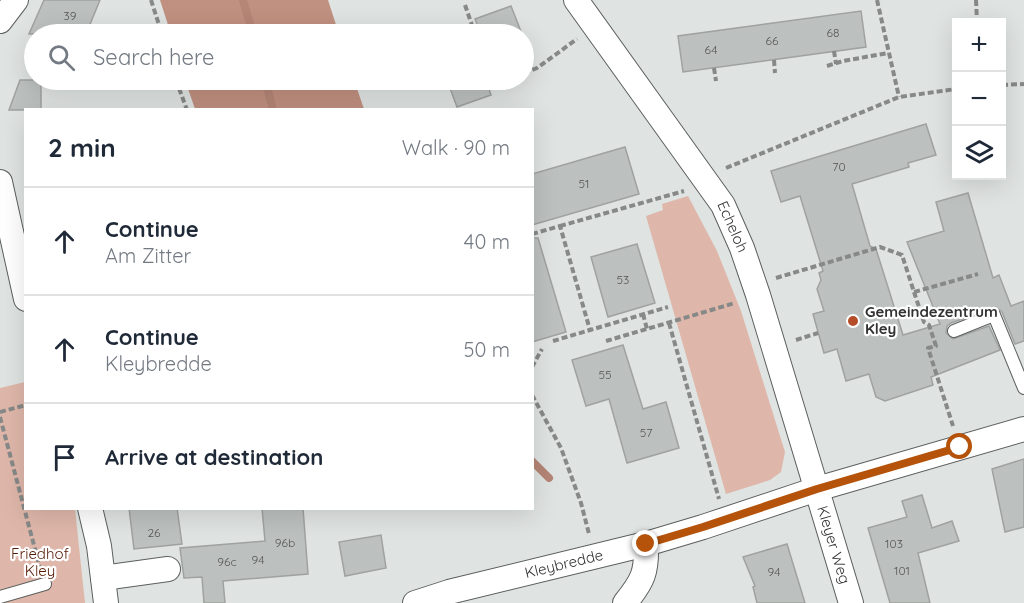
<!DOCTYPE html>
<html lang="en">
<head>
<meta charset="utf-8">
<style>
	body { margin:0; font-family:Quicksand,sans-serif; background:#f2f2f3; color:#1f2937 }
	.controls { position:absolute; right:18px; top:18px; display:grid; overflow:hidden; border-radius:0px; box-shadow:0 6px 24px #0002 }
	.controls button { width:54px; height:54px; display:grid; place-items:center; padding:0; border:0; border-bottom:2px solid #e0e1e3; background:#fff; color:#1f2937; font:30px sans-serif }
	.stop { position:absolute; width:18px; height:18px; margin:-14px; border:4px solid #b45309; border-radius:50%; background:#fff }
	.stop.end { background:#b45309; border-color:#fff; box-shadow:0 2px 6px #0008 }
	.list { margin:0; padding:0; list-style:none }
	h2 { display:flex; justify-content:space-between; align-items:center; height:78px; margin:0; padding:0 24px; font-size:26px }
	h2 small { font-size:20px; font-weight:400; color:#747a83 }
	.list li { display:grid; grid-template-columns:39px 1fr auto; gap:18px; align-items:center; box-sizing:border-box; height:108px; padding:0 24px; border-top:2px solid #e0e1e3 }
	.list b { display:block; font-size:22px; white-space:nowrap }
	.list p { margin:0; font-size:20px; white-space:nowrap; color:#747a83 }
	.list em { font-size:20px; font-style:normal; color:#747a83 }
	.icon { flex:none; width:33px; height:33px; fill:none; stroke:currentColor; stroke-width:2; stroke-linecap:round; stroke-linejoin:round }
	.map { position:relative; flex:none; width:1024px; height:603px; overflow:hidden }
	.search { position:absolute; background:#fff; box-shadow:0 6px 24px #0002; left:24px; top:24px; width:510px; height:66px; display:flex; align-items:center; gap:15px; box-sizing:border-box; padding:0 21px; border-radius:33px; color:#747a83; font-size:22px }
	.panel { position:absolute; background:#fff; box-shadow:0 6px 24px #0002; left:24px; top:108px; width:510px; height:402px; border-radius:0px }
	.map>svg:first-child { display:block }
	.green { fill:#dfb7aa }
	.forest { fill:#c09080 }
	.lines { fill:none; stroke-linecap:round; stroke-linejoin:round }
	.stream { stroke:#b58576; stroke-width:8 }
	.building { fill:#bcc0be; stroke:#9fa2a0; stroke-width:1.5 }
	.lane-casing { stroke:#5b5f5d; stroke-width:14 }
	.street-casing { stroke:#5b5f5d; stroke-width:26 }
	.path { stroke:#868987; stroke-width:4; stroke-dasharray:6 3; stroke-linecap:butt }
	.lane { stroke:#fff; stroke-width:12 }
	.street { stroke:#fff; stroke-width:24 }
	.route { stroke:#b45309; stroke-width:8 }
	.poi-dot { fill:#b54d2a; stroke:#fff; stroke-width:2 }
	.labels { text-anchor:middle; stroke-width:4.5; stroke-linejoin:round; paint-order:stroke }
	.number-label { font-size:12px; fill:#545655 }
	.street-label { font-size:15px; fill:#323332; stroke:#fff }
	.poi-label { font-size:15px; font-weight:bold; fill:#323332; stroke:#fff; text-anchor:start }
	.park-label { font-size:15px; fill:#551a04; stroke:#fff }
</style>
</head>
<body>
<div class="map">
<svg width="1024" height="603" viewBox="0 0 1024 603">
	<rect width="100%" height="100%" fill="#dfe3e1"/>
	<g class="green">
		<path d="M 688,196 L 717,251 L 741,311 L 785,452 L 781,472 L 770,480 L 726,494 L 646,216 L 663,210 L 662,204 Z"/>
		<path d="M 25,382 L 26,508 L 75,509 L 85,603 L 0,603 L 0,388 Z"/>
	</g>
	<g class="forest">
		<path d="M 160,0 L 328,0 L 339,34 L 171,34 Z"/>
		<path d="M 185,80 L 354,80 L 364,109 L 195,109 Z"/>
	</g>
	<g class="lines">
		<g class="stream">
			<path d="M 243,0 L 253,34"/>
			<path d="M 265,80 L 273,110"/>
			<path d="M 532,461 L 549,478"/>
		</g>
	</g>
	<g class="building">
		<path d="M 44,0 L 100,0 L 86,34 L 29,34 Z"/>
		<path d="M 511,6 L 522,34 L 481,34 L 475,19 Z"/>
		<path d="M 861,11 L 866,47 L 683,72 L 678,36 Z"/>
		<path d="M 20,80 L 41,80 L 41,110 L 9,110 Z"/>
		<path d="M 447,80 L 486,80 L 491,95 L 457,107 Z"/>
		<path d="M 926,124 L 936,155 L 908,163 L 909,167 L 852,184 L 870,246 L 876,249 L 903,335 L 940,324 L 907,242 L 944,231 L 936,202 L 968,193 L 993,278 L 999,275 L 1011,306 L 1024,301 L 1024,341 L 1015,344 L 1002,312 L 996,307 L 951,323 L 947,326 L 946,333 L 953,339 L 989,326 L 1000,350 L 931,377 L 933,385 L 885,401 L 876,397 L 869,374 L 846,381 L 837,349 L 824,353 L 813,314 L 824,311 L 817,289 L 821,280 L 819,273 L 823,271 L 800,196 L 781,202 L 771,171 Z"/>
		<path d="M 625,147 L 639,194 L 532,225 L 532,174 Z"/>
		<path d="M 532,238 L 538,238 L 566,332 L 532,342 Z"/>
		<path d="M 637,244 L 655,303 L 608,317 L 591,257 Z"/>
		<path d="M 623,345 L 643,409 L 666,402 L 679,448 L 627,463 L 609,399 L 586,406 L 572,360 Z"/>
		<path d="M 1024,459 L 1024,527 L 1005,532 L 992,469 Z"/>
		<path d="M 922,495 L 932,528 L 952,521 L 959,541 L 918,553 L 930,603 L 890,603 L 868,528 L 907,517 L 902,501 Z"/>
		<path d="M 129,508 L 177,508 L 182,544 L 134,549 Z"/>
		<path d="M 262,508 L 303,508 L 308,574 L 223,581 L 225,603 L 204,603 L 202,577 L 184,578 L 180,548 L 265,541 Z"/>
		<path d="M 381,535 L 386,568 L 345,576 L 339,542 Z"/>
		<path d="M 787,544 L 805,603 L 757,603 L 753,587 L 755,586 L 743,557 Z"/>
	</g>
	<g class="lines">
		<g class="lane-casing">
			<g id="lane">
				<path d="M 954,331 L 994,315 L 1024,388"/>
				<path d="M 0,597 L 45,584"/>
			</g>
		</g>
		<g class="street-casing">
			<g id="street">
				<path id="s1" d="M 576,0 L 723,205 L 742,248 L 758,295 L 851,603"/>
				<path d="M 0,21 L 16,0"/>
				<path d="M 0,182 L 26,299"/>
				<path d="M 90,508 L 99,546 L 106,603"/>
				<path d="M 103,578 L 168,569"/>
				<path id="s2" d="M 415,603 L 449,592 L 646,544 L 703,527 L 817,489 L 1024,429"/>
				<path d="M 625,603 C 643,581 647,572 646,544"/>
			</g>
		</g>
		<g class="path">
			<path d="M 151,0 L 162,34"/>
			<path d="M 877,0 L 899,97"/>
			<path d="M 976,0 L 977,22"/>
			<path d="M 465,5 L 475,34"/>
			<path d="M 834,51 L 836,64"/>
			<path d="M 774,60 L 775,73"/>
			<path d="M 827,66 L 843,61 L 888,53"/>
			<path d="M 714,68 L 716,81"/>
			<path d="M 524,73 L 537,68 L 577,39"/>
			<path d="M 176,80 L 187,110"/>
			<path d="M 498,83 L 508,80"/>
			<path d="M 1002,85 L 1024,84"/>
			<path d="M 726,168 L 899,97 L 956,89"/>
			<path d="M 560,226 L 684,191"/>
			<path d="M 532,234 L 560,226 L 590,330"/>
			<path d="M 776,278 L 880,247 L 902,255 L 914,292 L 978,274"/>
			<path d="M 914,292 L 924,322 L 929,325 L 936,346 L 928,348 L 953,426"/>
			<path d="M 643,314 L 647,329"/>
			<path d="M 669,323 L 719,499"/>
			<path d="M 796,340 L 818,333"/>
			<path d="M 553,341 L 668,307"/>
			<path d="M 606,341 L 735,303"/>
			<path d="M 532,367 L 542,349"/>
			<path d="M 532,395 L 561,448 L 581,503 L 589,534"/>
			<path d="M 0,412 L 26,405"/>
			<path d="M 0,417 L 40,568"/>
		</g>
		<use href="#lane" class="lane"/>
		<use href="#street" class="street"/>
	</g>
	<g class="lines">
		<path class="route" d="M 646,544 L 703,527 L 817,489 L 960,447"/>
	</g>
	<circle class="poi-dot" cx="853" cy="321" r="6"/>
	<g class="labels">
		<g class="number-label">
			<text x="70" y="20">39</text>
			<text x="833" y="37">68</text>
			<text x="772" y="45">66</text>
			<text x="711" y="54">64</text>
			<text x="839" y="171">70</text>
			<text x="584" y="188">51</text>
			<text x="623" y="284">53</text>
			<text x="605" y="379">55</text>
			<text x="646" y="437">57</text>
			<text x="154" y="537">26</text>
			<text x="285" y="547">96b</text>
			<text x="894" y="548">103</text>
			<text x="258" y="564">94</text>
			<text x="227" y="566">96c</text>
			<text x="902" y="575">101</text>
			<text x="774" y="576">94</text>
		</g>
		<g class="street-label">
			<text dy="5" stroke="none"><textPath href="#s1" startOffset="276">Echeloh</textPath></text>
			<text dy="5" stroke="none"><textPath href="#s1" startOffset="610">Kleyer Weg</textPath></text>
			<text dy="5" stroke="none"><textPath href="#s2" startOffset="154">Kleybredde</textPath></text>
		</g>
		<g class="poi-label">
			<text x="865" y="317">Gemeindezentrum<tspan x="865" dy="17">Kley</tspan></text>
		</g>
		<g class="park-label">
			<text x="40" y="559">Friedhof<tspan x="40" dy="17">Kley</tspan></text>
		</g>
	</g>
</svg>
<div class="controls">
<button>+</button>
<button>−</button>
<button><svg class="icon" aria-label="layers" viewBox="0 0 24 24"><path d="M12 4l9 5-9 5-9-5zM3 14l9 5 9-5"/></svg></button>
</div>
<div class="stop" style="left:960px;top:447px"></div>
<div class="stop end" style="left:646px;top:544px"></div>
<div class="search"><svg class="icon" aria-label="search" viewBox="0 0 24 24"><circle cx="10" cy="10" r="6"/><path d="M15 15l6 6"/></svg>Search here</div>
<section class="panel">
<h2>2 min<small>Walk · 90 m</small></h2>
<ul class="list">
<li><svg class="icon" aria-label="ahead" viewBox="0 0 24 24"><path d="M12 20V5M6 11l6-6 6 6"/></svg><div><b>Continue</b><p>Am Zitter</p></div><em>40 m</em></li>
<li><svg class="icon" aria-label="ahead" viewBox="0 0 24 24"><path d="M12 20V5M6 11l6-6 6 6"/></svg><div><b>Continue</b><p>Kleybredde</p></div><em>50 m</em></li>
<li><svg class="icon" aria-label="arrive" viewBox="0 0 24 24"><path d="M6 21V4h12l-3 4 3 4H6"/></svg><div><b>Arrive at destination</b></div></li>
</ul>
</section>
</div>
</body>
</html>
